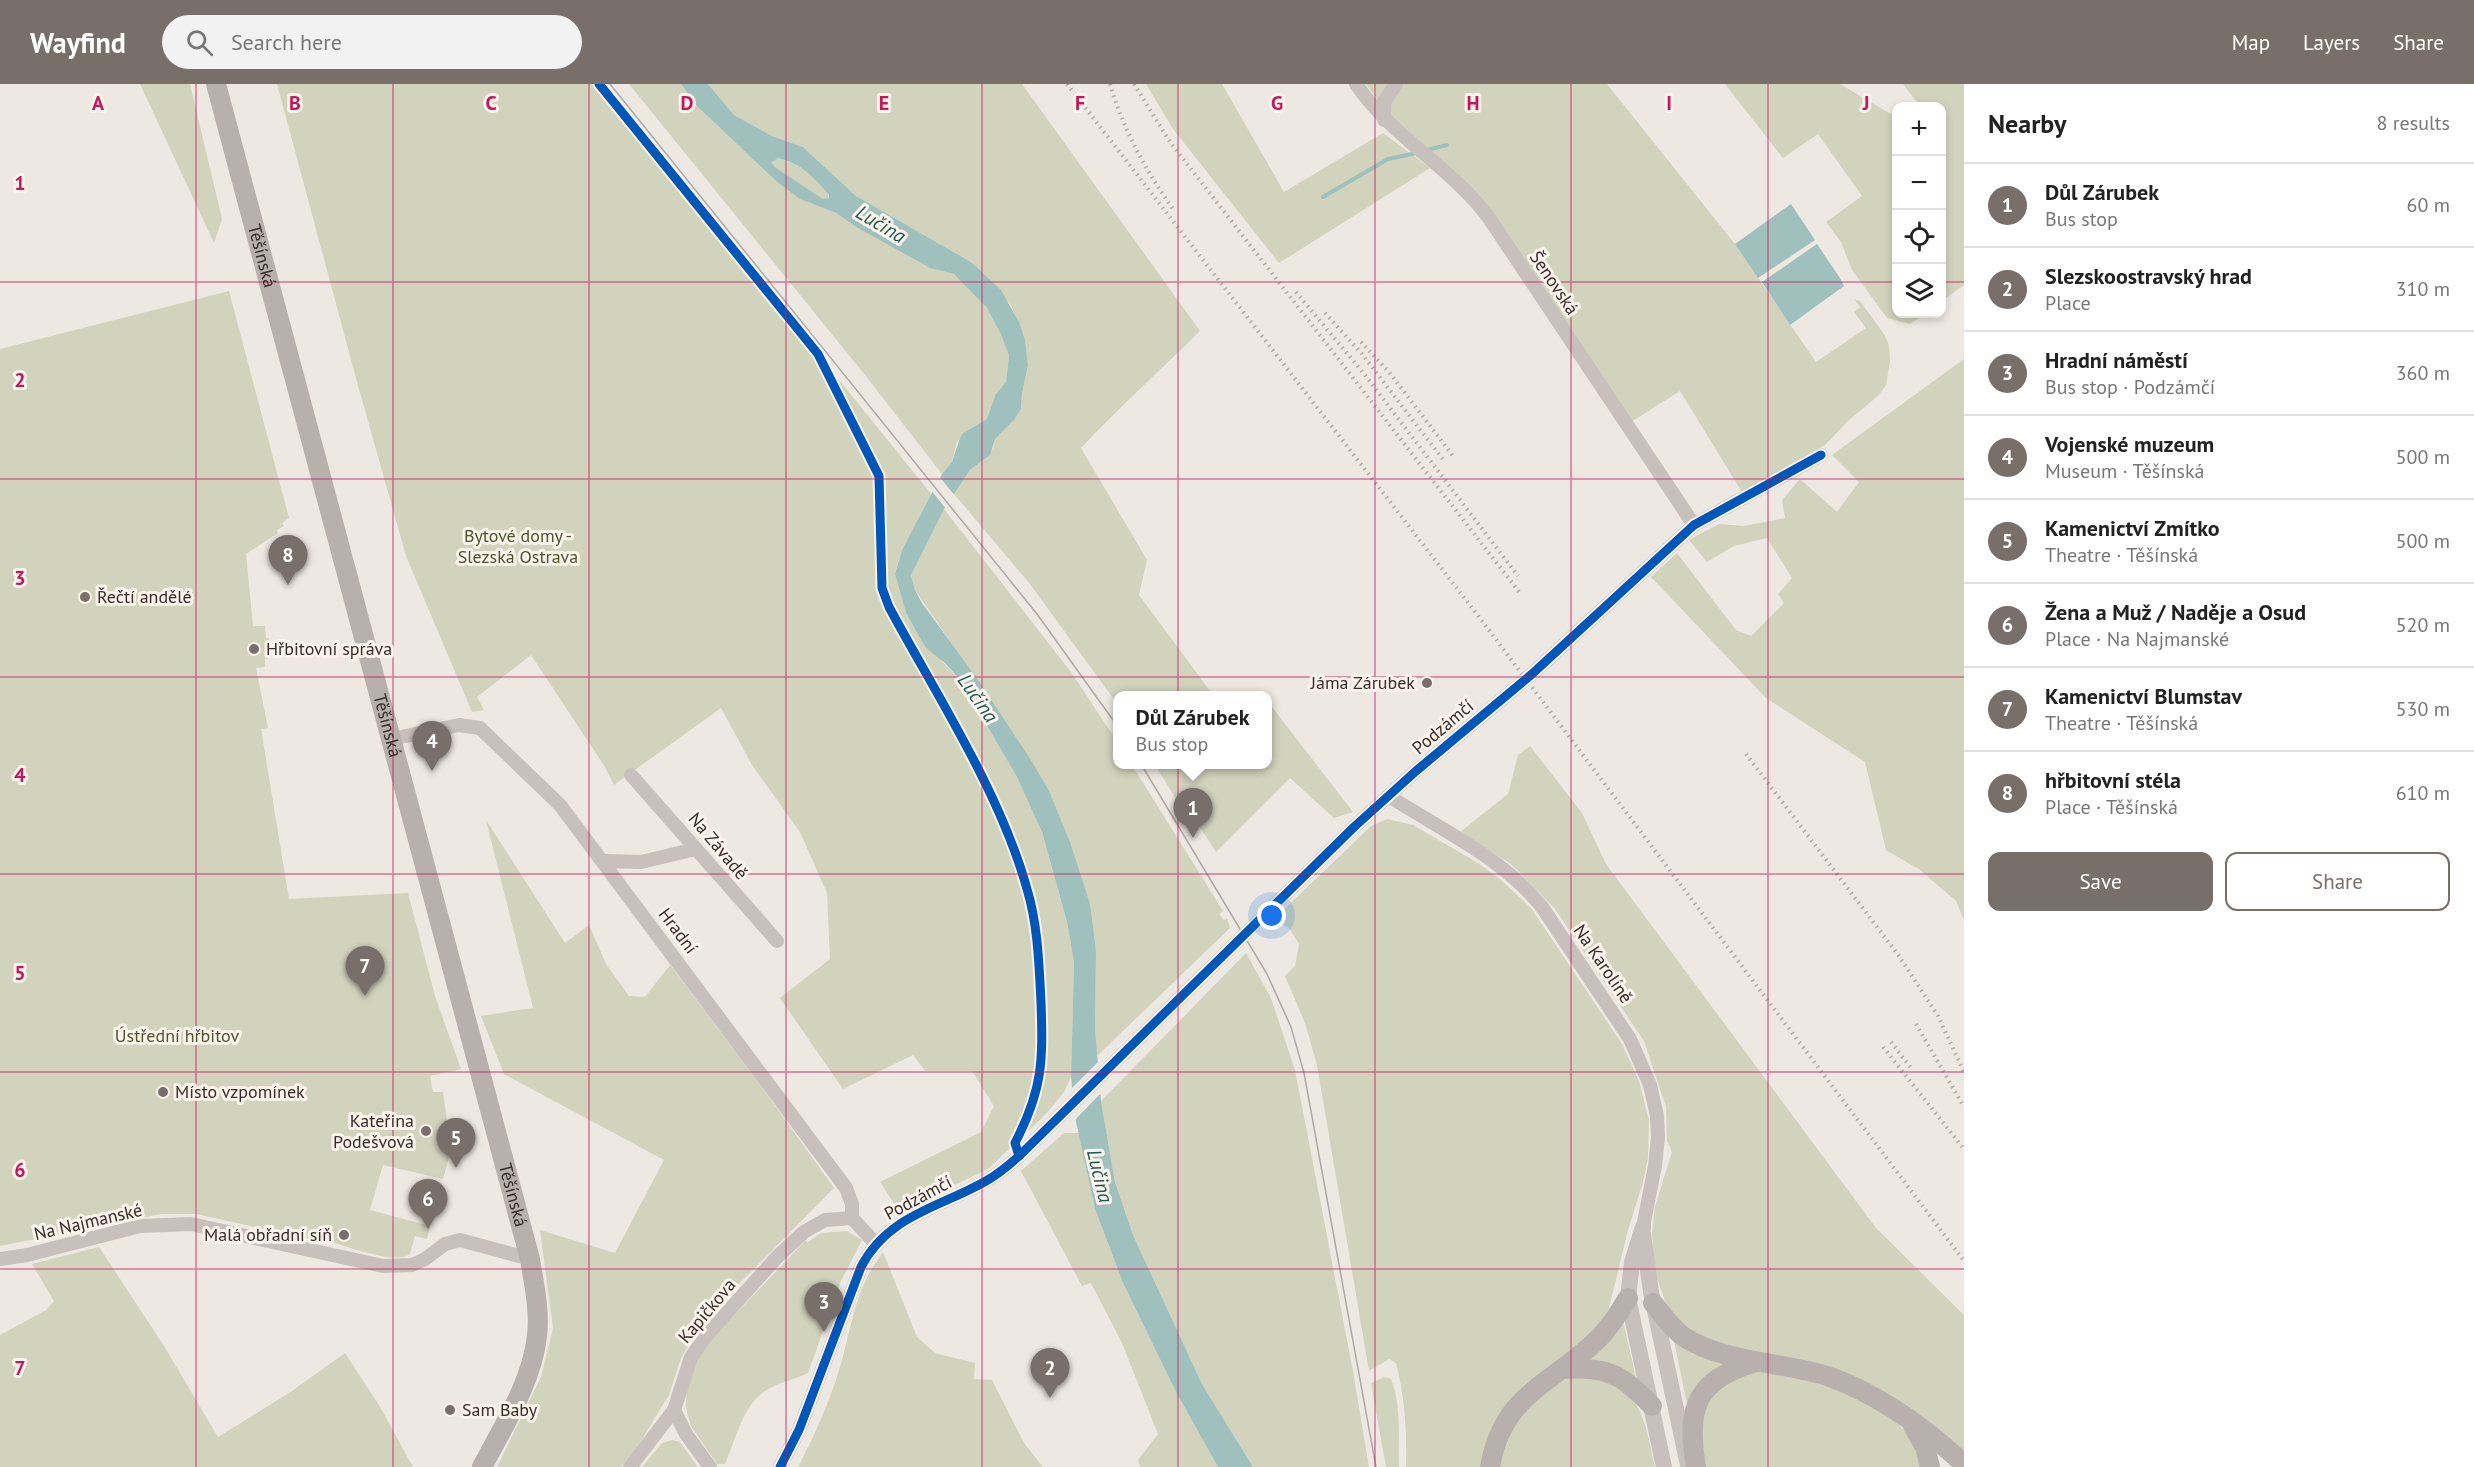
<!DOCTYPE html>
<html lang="en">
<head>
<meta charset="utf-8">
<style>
	body { margin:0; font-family:"PT Sans",sans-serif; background:#f2f2f2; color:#222 }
	.controls { position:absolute; right:18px; top:18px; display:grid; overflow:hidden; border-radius:12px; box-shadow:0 3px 9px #0003 }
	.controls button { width:54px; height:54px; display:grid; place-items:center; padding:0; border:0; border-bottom:2px solid #e0e0e0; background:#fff; color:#222; font:30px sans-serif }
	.you { position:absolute; left:1272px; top:832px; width:21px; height:21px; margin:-15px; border:4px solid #fff; border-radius:50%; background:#1a73e8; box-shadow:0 0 0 9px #1a73e833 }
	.badge { display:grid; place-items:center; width:39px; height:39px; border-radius:50%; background:#786e6a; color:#fff; font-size:20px; font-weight:700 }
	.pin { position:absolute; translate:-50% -50px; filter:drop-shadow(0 2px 3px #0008) }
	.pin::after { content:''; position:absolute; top:32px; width:21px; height:18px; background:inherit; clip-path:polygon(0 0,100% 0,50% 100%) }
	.popup { position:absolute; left:1113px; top:607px; width:159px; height:78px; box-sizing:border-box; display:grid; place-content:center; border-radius:12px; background:#fff; filter:drop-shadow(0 2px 4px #0005); font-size:20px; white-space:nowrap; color:#767676 }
	.popup b { font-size:22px; color:#222 }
	.popup::after { content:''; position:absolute; left:50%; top:100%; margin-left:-12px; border:12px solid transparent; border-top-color:#fff }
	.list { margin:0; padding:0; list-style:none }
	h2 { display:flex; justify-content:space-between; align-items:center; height:78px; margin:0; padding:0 24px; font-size:26px }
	h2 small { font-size:20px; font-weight:400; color:#767676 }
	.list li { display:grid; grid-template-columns:39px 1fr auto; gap:18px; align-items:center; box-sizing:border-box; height:84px; padding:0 24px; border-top:2px solid #e0e0e0 }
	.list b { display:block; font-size:22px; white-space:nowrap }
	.list p { margin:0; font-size:20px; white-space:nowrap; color:#767676 }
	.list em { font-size:20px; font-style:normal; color:#767676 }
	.actions { display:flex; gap:12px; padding:18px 24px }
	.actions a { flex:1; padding:14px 0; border:2px solid #786e6a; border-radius:12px; text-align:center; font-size:21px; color:#786e6a }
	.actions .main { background:#786e6a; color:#fff }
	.icon { flex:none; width:33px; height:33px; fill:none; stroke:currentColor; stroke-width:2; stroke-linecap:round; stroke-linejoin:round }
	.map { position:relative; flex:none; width:1964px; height:1383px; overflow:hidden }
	header { display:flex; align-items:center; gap:36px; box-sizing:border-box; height:84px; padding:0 30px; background:#786e6a; color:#fff }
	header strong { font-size:28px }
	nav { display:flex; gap:33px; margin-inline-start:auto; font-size:21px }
	.search { width:420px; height:54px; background:#f2f2f2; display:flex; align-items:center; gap:15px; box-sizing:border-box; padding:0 21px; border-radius:33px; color:#767676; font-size:22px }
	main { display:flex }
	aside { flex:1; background:#fff }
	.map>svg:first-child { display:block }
	.green { fill:#d1d3bd }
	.water { fill:#a0c0bd; fill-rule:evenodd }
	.pier { fill:#eee8e2 }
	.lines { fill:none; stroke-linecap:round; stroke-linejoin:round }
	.stream { stroke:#a0c0bd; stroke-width:4 }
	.minor { stroke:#c7c0bc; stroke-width:14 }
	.tertiary { stroke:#c7c0bc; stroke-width:16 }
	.secondary { stroke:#b8b0ac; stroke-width:20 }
	.tram { stroke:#afa9a6; stroke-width:1.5 }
	.rail { stroke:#afa9a6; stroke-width:4; stroke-dasharray:1.5 4.5; stroke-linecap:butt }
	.cycleway-casing { stroke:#faf2eb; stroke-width:13 }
	.cycleway { stroke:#0057b8; stroke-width:9 }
	.grid { fill:none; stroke:#c2185b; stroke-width:1.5; stroke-opacity:0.55 }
	.poi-dot { fill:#786e6a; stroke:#faf2eb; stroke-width:2 }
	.labels { text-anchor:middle; stroke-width:6; stroke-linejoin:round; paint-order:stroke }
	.street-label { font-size:18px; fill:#382d2a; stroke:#faf2eb }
	.park-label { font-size:18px; fill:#4b562e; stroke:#faf2eb }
	.poi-label { font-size:18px; fill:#382d2a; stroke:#faf2eb; text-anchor:start }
	.water-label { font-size:20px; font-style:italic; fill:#1f5958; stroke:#faf2eb }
	.grid-label { font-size:20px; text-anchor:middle; font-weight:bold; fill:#c2185b; stroke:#faf2eb; stroke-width:6; stroke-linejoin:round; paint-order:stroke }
</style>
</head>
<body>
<header>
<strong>Wayfind</strong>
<div class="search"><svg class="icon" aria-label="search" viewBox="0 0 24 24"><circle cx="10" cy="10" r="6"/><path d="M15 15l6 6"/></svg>Search here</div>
<nav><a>Map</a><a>Layers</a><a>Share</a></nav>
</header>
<main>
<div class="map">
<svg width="1964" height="1383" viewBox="0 0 1964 1383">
	<rect width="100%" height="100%" fill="#eee8e2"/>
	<g class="green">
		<path d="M 140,0 L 190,0 L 222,135 L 214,159 Z"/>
		<path d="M 277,0 L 600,0 L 932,411 L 902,466 L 895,489 L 906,529 L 921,556 L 961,597 L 1017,693 L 1031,719 L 1043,752 L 1067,838 L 1074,878 L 1071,993 L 1064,1008 L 1046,1030 L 988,1085 L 899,1127 L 880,1098 L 981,1048 L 994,1022 L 972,987 L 925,987 L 913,971 L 843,1005 L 780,914 L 830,875 L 827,809 L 800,748 L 752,681 L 721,624 L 614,701 L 605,683 L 531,571 L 477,613 L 484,626 L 472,628 L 406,472 L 357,298 Z"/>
		<path d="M 629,0 L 681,0 L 697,22 L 777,98 L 799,114 L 836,129 L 856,143 L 930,184 L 954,190 L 975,209 L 996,236 L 1009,270 L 1006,298 L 1000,305 L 987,335 L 963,349 L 956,360 L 952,378 L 942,390 L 865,291 Z"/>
		<path d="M 708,0 L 1022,0 L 1200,247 C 1161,286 1119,323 1081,364 L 1147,476 L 1139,511 L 1213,611 L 1118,612 L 1118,621 L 1030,500 L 954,410 L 970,386 L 984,376 L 993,364 L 995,355 L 1014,336 L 1021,325 L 1022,309 L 1028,281 L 1025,256 L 1011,221 L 971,178 L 856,112 L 803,63 L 772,52 L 734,31 Z"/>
		<path d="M 1146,0 L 1222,0 L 1284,108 L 1383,49 L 1430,84 L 1279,179 L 1173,45 Z"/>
		<path d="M 1366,0 L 1607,0 L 1735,160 L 1816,278 L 1866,244 L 1854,228 L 1860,223 L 1854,215 L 1860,217 L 1884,250 L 1889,261 L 1890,278 L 1886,301 L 1879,311 L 1849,336 L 1825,361 L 1742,408 L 1680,307 L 1631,338 L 1485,118 L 1392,36 Z"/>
		<path d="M 1725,0 L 1840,0 L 1896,33 L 1896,230 L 1925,230 L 1910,240 L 1887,234 L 1852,186 L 1841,158 L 1826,138 L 1862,112 L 1818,50 L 1783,74 Z"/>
		<path d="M 1903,0 L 1964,0 L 1964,201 L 1942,217 L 1942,22 L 1920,22 Z"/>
		<path d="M 778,74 C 796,78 824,95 829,114 L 823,115 L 775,84 L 771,79 Z"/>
		<path d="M 229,207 L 289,434 L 282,439 L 284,442 L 277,446 L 278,449 L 246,470 L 253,542 L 265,542 L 266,554 L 269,554 L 271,574 L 265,575 L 265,583 L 256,584 L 268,644 L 261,645 L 289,815 L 408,809 L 435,912 L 461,985 L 430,992 L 433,1008 L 443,1008 L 451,1066 L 443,1095 L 383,1081 L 370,1126 L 430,1142 L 427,1155 L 415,1152 L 410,1170 C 396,1182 340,1160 325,1156 L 323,1158 L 196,1130 L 161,1130 L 0,1162 L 0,265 Z"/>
		<path d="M 1964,275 L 1964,836 L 1956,817 L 1920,786 L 1886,766 L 1865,678 L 1766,614 L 1651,493 L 1677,469 L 1736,546 L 1751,552 L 1784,519 L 1778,510 L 1792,494 L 1767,454 L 1734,462 L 1707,478 L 1689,456 L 1719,440 L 1744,442 L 1785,434 L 1782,416 L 1800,395 L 1837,428 L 1859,398 L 1832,371 Z"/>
		<path d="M 944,425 L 1071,588 L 1118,659 L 1118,680 L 1132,681 L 1223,827 L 1219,830 L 1224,836 L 1227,834 L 1230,844 L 1097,972 L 1095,944 L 1096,867 L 1031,676 L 915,506 L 911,490 Z"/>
		<path d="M 1272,623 L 1353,728 L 1334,734 L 1290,694 L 1216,768 L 1194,734 L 1189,736 L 1155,681 L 1268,680 L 1268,625 Z"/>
		<path d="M 1530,662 L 1582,729 L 1606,780 L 1876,1144 L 1964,1231 L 1964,1372 L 1897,1318 L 1734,1264 L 1704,1256 L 1682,1242 L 1666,1220 L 1654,1185 L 1652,1150 L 1655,1122 L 1672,1068 L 1667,1057 L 1666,1023 L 1644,957 L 1555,825 L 1511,780 L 1460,748 L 1508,710 L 1518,671 Z"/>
		<path d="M 1387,735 L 1413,741 L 1478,779 L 1501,796 L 1531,824 L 1622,960 L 1639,997 L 1649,1037 L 1648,1074 L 1643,1098 L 1628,1146 L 1609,1224 L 1598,1245 L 1525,1300 L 1492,1343 L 1480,1383 L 1406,1383 C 1407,1347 1405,1314 1396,1279 L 1389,1275 L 1369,1287 L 1317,981 L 1305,939 L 1285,892 L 1295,882 L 1299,860 L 1289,844 L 1273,836 L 1371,742 Z"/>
		<path d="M 486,736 L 565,859 L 589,841 L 606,880 L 629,912 L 645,913 L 670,881 L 755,994 L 834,1104 L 735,1204 L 696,1249 L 681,1274 L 669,1311 L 639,1360 L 621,1383 L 497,1383 L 541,1293 L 553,1244 L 540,1146 L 615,1169 L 664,1076 L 504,990 L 481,932 L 533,924 Z"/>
		<path d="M 1246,869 L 1271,914 L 1295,986 L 1353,1287 L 1369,1383 L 1253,1383 L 1202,1300 L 1133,1151 L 1115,1098 L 1101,1017 Z"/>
		<path d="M 1064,1049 L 1079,1049 L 1095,1125 L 1123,1199 L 1176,1308 L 1218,1383 L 1140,1383 L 1138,1376 L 1158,1350 L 1122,1259 L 1091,1199 L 1082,1202 L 1021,1087 Z"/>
		<path d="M 847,1147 L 862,1156 L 841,1197 L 808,1289 C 794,1296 778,1298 765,1307 C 743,1321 735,1357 725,1380 L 717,1380 L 691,1342 L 686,1324 L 687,1300 L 691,1284 L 707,1260 L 805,1157 L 808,1158 L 821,1149 Z"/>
		<path d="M 99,1163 L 164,1262 L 218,1353 L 289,1309 L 345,1269 L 379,1321 L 413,1383 L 0,1383 L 0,1251 L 46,1226 L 54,1217 L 32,1180 Z"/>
		<path d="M 883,1168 L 917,1253 L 935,1269 L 975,1279 L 974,1295 L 992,1296 L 1024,1359 L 1043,1383 L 798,1383 C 816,1349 832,1312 842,1276 C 854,1233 855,1206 883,1168 Z"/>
		<path d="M 1623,1237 L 1636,1294 L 1589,1276 Z"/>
		<path d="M 1674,1257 L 1725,1279 L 1698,1304 L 1687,1320 Z"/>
		<path d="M 1762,1288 C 1813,1297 1872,1308 1908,1350 C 1916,1359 1920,1373 1925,1383 L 1701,1383 L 1698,1334 L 1715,1305 L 1743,1289 Z"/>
		<path d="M 1572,1292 C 1582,1293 1594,1293 1604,1296 C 1644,1306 1647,1350 1655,1383 L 1498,1383 L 1515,1339 L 1548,1304 Z"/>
		<path d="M 1384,1293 L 1391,1295 C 1402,1322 1398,1355 1399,1383 L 1386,1383 L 1371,1299 Z"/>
		<path d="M 672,1356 L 680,1358 L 698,1383 L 642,1383 L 662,1359 Z"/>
	</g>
	<g class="water">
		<path d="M 681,0 L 708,0 L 734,31 L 772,52 L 803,63 L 856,112 L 971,178 L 1001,206 L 1019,238 L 1025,256 L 1028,281 L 1022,309 L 1021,325 L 1014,336 L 995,355 L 990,371 L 970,386 L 944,425 L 911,491 L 915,506 L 922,519 L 978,596 L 1031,676 L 1049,707 L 1070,758 L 1090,820 L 1096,867 L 1095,944 L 1101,1017 L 1115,1098 L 1133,1151 L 1202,1300 L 1253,1383 L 1218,1383 L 1176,1308 L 1123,1199 L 1095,1125 L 1075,1033 L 1071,993 L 1074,878 L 1067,838 L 1042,748 L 1017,693 L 961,597 L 945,579 L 927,565 L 921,556 L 906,529 L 895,490 L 902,466 L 942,390 L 952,378 L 960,354 L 963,349 L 987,335 L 996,310 L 1006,298 L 1009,271 L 1000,248 L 987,224 L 954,190 L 930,184 L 856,143 L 836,129 L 800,115 L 777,98 L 697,22 ZM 778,74 C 802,80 814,93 829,111 L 829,114 L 823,115 L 776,84 L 771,79 Z"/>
		<path d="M 1791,120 L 1815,156 L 1758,194 L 1735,160 Z"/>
		<path d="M 1817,160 L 1840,194 L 1844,202 L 1790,241 L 1762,198 Z"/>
	</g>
	<g class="pier">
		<path d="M 938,391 L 956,413 L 947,426 L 931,406 Z"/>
		<path d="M 1100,976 L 1103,1007 L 1073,1038 L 1069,1007 Z"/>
	</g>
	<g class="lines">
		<g class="stream">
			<path d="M 1427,66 L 1447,61"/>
			<path d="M 1323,113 L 1388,75 L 1417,69"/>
		</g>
		<g class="minor">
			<path d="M 1356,0 C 1393,54 1450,82 1489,134 L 1694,441"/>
			<path d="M 1384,36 L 1384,18 L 1396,0"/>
			<path d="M 391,655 L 459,641 L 480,644 L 560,721 L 846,1104 L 852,1120 L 852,1134 L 876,1160"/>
			<path d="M 631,691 L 777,857"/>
			<path d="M 1389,712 C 1441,746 1502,773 1542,823 L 1630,955 L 1650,1001 L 1657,1032 L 1658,1054 L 1655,1082 L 1643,1143"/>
			<path d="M 604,777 L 641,778 L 696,765"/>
			<path d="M 0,1175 L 27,1171 L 140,1142 L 191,1140 L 383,1182 L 412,1181 L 425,1175 L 445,1160 L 460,1156 L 530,1175"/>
			<path d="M 674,1326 L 686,1350 L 710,1383"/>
			<path d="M 630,1383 L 674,1326 L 691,1273 L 706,1252 L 778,1172 L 804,1148 L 825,1136 L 852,1134"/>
			<path d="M 780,1383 L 799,1346 L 861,1183 C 888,1131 939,1124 986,1097 C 998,1090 1009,1081 1019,1072 L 1354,743 L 1416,687 L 1532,590 L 1694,441 L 1821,371"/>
		</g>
		<g class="tertiary">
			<path d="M 1643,1143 L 1632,1178 L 1628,1214 L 1664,1383"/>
			<path d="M 1643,1150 L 1651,1208 L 1688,1381"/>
		</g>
		<g class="secondary">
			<path id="s1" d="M 216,0 L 530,1175 C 534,1200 540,1227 537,1252 C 532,1298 503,1343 482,1383"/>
			<path d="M 1653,1219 C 1662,1230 1671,1244 1684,1253 C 1724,1279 1785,1278 1830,1293 C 1880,1311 1925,1344 1964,1380"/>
			<path d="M 1563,1285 C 1606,1282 1622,1290 1652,1322"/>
			<path d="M 1913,1342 L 1925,1363 L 1930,1383"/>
			<path d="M 1490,1383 C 1503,1309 1551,1301 1598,1255 C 1610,1244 1619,1228 1628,1214"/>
			<path d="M 1696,1383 C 1686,1325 1695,1295 1756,1278"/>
		</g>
		<g class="tram">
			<path d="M 610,0 L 1037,530 L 1118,643"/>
			<path d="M 1141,680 L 1267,890 L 1291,943 L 1304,989 L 1376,1383"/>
		</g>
		<g class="rail">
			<path d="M 1067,0 L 1476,529 L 1964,1177"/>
			<path d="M 1110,0 C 1123,45 1146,87 1173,125"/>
			<path d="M 1134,0 L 1170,58 L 1520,509"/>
			<path d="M 1296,208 L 1365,291 L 1518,492"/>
			<path d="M 1325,229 L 1362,270 L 1445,378"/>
			<path d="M 1361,258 L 1389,288 L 1453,372"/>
			<path d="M 1746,670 L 1899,872 L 1938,932 L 1964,988"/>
			<path d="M 1916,940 L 1964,1023"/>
			<path d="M 1891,958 L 1911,984"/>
			<path d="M 1883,963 L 1964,1065"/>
		</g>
		<g class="cycleway-casing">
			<g id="cycleway">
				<path d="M 599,0 L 818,270 L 879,392 L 882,504 L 889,523 C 937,612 1000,708 1027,805 C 1038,841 1039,881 1041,918 C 1043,977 1043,1005 1015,1059 L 1019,1072"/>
				<path d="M 780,1383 L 799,1346 L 861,1183 C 888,1131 939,1124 986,1097 C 998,1090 1009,1081 1019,1072 L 1354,743 L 1416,687 L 1532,590 L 1694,441 L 1821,371"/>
			</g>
		</g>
		<use href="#cycleway" class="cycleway"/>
	</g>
	<path class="grid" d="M 196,0 L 196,1383M 393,0 L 393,1383M 589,0 L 589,1383M 786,0 L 786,1383M 982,0 L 982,1383M 1178,0 L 1178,1383M 1375,0 L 1375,1383M 1571,0 L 1571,1383M 1768,0 L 1768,1383M 0,198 L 1896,198M 1942,198 L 1964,198M 0,395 L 1964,395M 0,593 L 1964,593M 0,790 L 1964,790M 0,988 L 1964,988M 0,1185 L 1964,1185"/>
	<g class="poi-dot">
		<circle cx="85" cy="513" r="6"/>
		<circle cx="254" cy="565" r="6"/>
		<circle cx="1427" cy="599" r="6"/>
		<circle cx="163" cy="1008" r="6"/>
		<circle cx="426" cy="1047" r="6"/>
		<circle cx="344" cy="1151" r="6"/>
		<circle cx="450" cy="1326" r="6"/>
	</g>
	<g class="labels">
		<g class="street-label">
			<text dy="6" stroke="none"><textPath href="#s1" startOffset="178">Těšínská</textPath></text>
			<text transform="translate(1554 199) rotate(56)" y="6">Šenovská</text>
			<text dy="6" stroke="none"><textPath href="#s1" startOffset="664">Těšínská</textPath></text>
			<text transform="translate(1443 643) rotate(-40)" y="6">Podzámčí</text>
			<text transform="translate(718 762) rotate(50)" y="6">Na Závadě</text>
			<text transform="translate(678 847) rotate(53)" y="6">Hradní</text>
			<text transform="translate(1603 880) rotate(56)" y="6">Na Karolíně</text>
			<text dy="6" stroke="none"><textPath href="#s1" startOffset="1150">Těšínská</textPath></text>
			<text transform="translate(918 1114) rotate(-28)" y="6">Podzámčí</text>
			<text transform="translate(88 1138) rotate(-13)" y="6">Na Najmanské</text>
			<text transform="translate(707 1227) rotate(-50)" y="6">Kapičkova</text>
		</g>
		<g class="park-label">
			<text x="518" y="458">Bytové domy -<tspan x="518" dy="21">Slezská Ostrava</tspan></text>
			<text x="177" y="958">Ústřední hřbitov</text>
		</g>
		<g class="poi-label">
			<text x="97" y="519">Řečtí andělé</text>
			<text x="266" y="571">Hřbitovní správa</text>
			<text x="1415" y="605" text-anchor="end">Jáma Zárubek</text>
			<text x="175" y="1014">Místo vzpomínek</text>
			<text x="414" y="1043" text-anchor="end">Kateřina<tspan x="414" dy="21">Podešvová</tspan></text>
			<text x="332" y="1157" text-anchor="end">Malá obřadní síň</text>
			<text x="462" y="1332">Sam Baby</text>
		</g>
		<g class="water-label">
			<text transform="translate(881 140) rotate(31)" y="7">Lučina</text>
			<text transform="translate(978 614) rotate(55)" y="7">Lučina</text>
			<text transform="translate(1100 1092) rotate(76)" y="7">Lučina</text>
		</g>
	</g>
	<g class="grid-label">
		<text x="98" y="26">A</text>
		<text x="295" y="26">B</text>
		<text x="491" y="26">C</text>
		<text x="687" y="26">D</text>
		<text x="884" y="26">E</text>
		<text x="1080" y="26">F</text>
		<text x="1277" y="26">G</text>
		<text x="1473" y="26">H</text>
		<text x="1669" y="26">I</text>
		<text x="1866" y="26">J</text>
		<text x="20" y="106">1</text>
		<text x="20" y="303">2</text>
		<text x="20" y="501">3</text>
		<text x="20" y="698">4</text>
		<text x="20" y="896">5</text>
		<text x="20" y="1093">6</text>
		<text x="20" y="1291">7</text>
	</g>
</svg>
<div class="controls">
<button>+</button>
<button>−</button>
<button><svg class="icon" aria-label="locate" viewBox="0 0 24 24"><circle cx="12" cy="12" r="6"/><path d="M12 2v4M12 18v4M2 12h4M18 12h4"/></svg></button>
<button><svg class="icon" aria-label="layers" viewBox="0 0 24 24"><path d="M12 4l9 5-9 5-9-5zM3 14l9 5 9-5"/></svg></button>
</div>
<div class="you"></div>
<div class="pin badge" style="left:1193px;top:754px">1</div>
<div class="popup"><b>Důl Zárubek</b>Bus stop</div>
<div class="pin badge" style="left:1050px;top:1314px">2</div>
<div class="pin badge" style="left:824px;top:1248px">3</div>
<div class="pin badge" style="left:432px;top:687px">4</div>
<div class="pin badge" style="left:456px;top:1084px">5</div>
<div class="pin badge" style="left:428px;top:1145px">6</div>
<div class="pin badge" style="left:365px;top:912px">7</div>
<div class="pin badge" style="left:288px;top:501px">8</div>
</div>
<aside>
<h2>Nearby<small>8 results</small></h2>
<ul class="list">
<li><span class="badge">1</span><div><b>Důl Zárubek</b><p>Bus stop</p></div><em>60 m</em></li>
<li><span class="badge">2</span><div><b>Slezskoostravský hrad</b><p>Place</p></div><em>310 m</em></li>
<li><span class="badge">3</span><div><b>Hradní náměstí</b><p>Bus stop · Podzámčí</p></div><em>360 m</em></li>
<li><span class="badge">4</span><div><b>Vojenské muzeum</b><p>Museum · Těšínská</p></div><em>500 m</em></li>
<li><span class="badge">5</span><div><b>Kamenictví Zmítko</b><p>Theatre · Těšínská</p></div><em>500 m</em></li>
<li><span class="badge">6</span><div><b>Žena a Muž / Naděje a Osud</b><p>Place · Na Najmanské</p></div><em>520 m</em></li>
<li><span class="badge">7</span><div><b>Kamenictví Blumstav</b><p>Theatre · Těšínská</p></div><em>530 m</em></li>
<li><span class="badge">8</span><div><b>hřbitovní stéla</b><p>Place · Těšínská</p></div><em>610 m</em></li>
</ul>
<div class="actions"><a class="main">Save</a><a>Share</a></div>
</aside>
</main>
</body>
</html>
